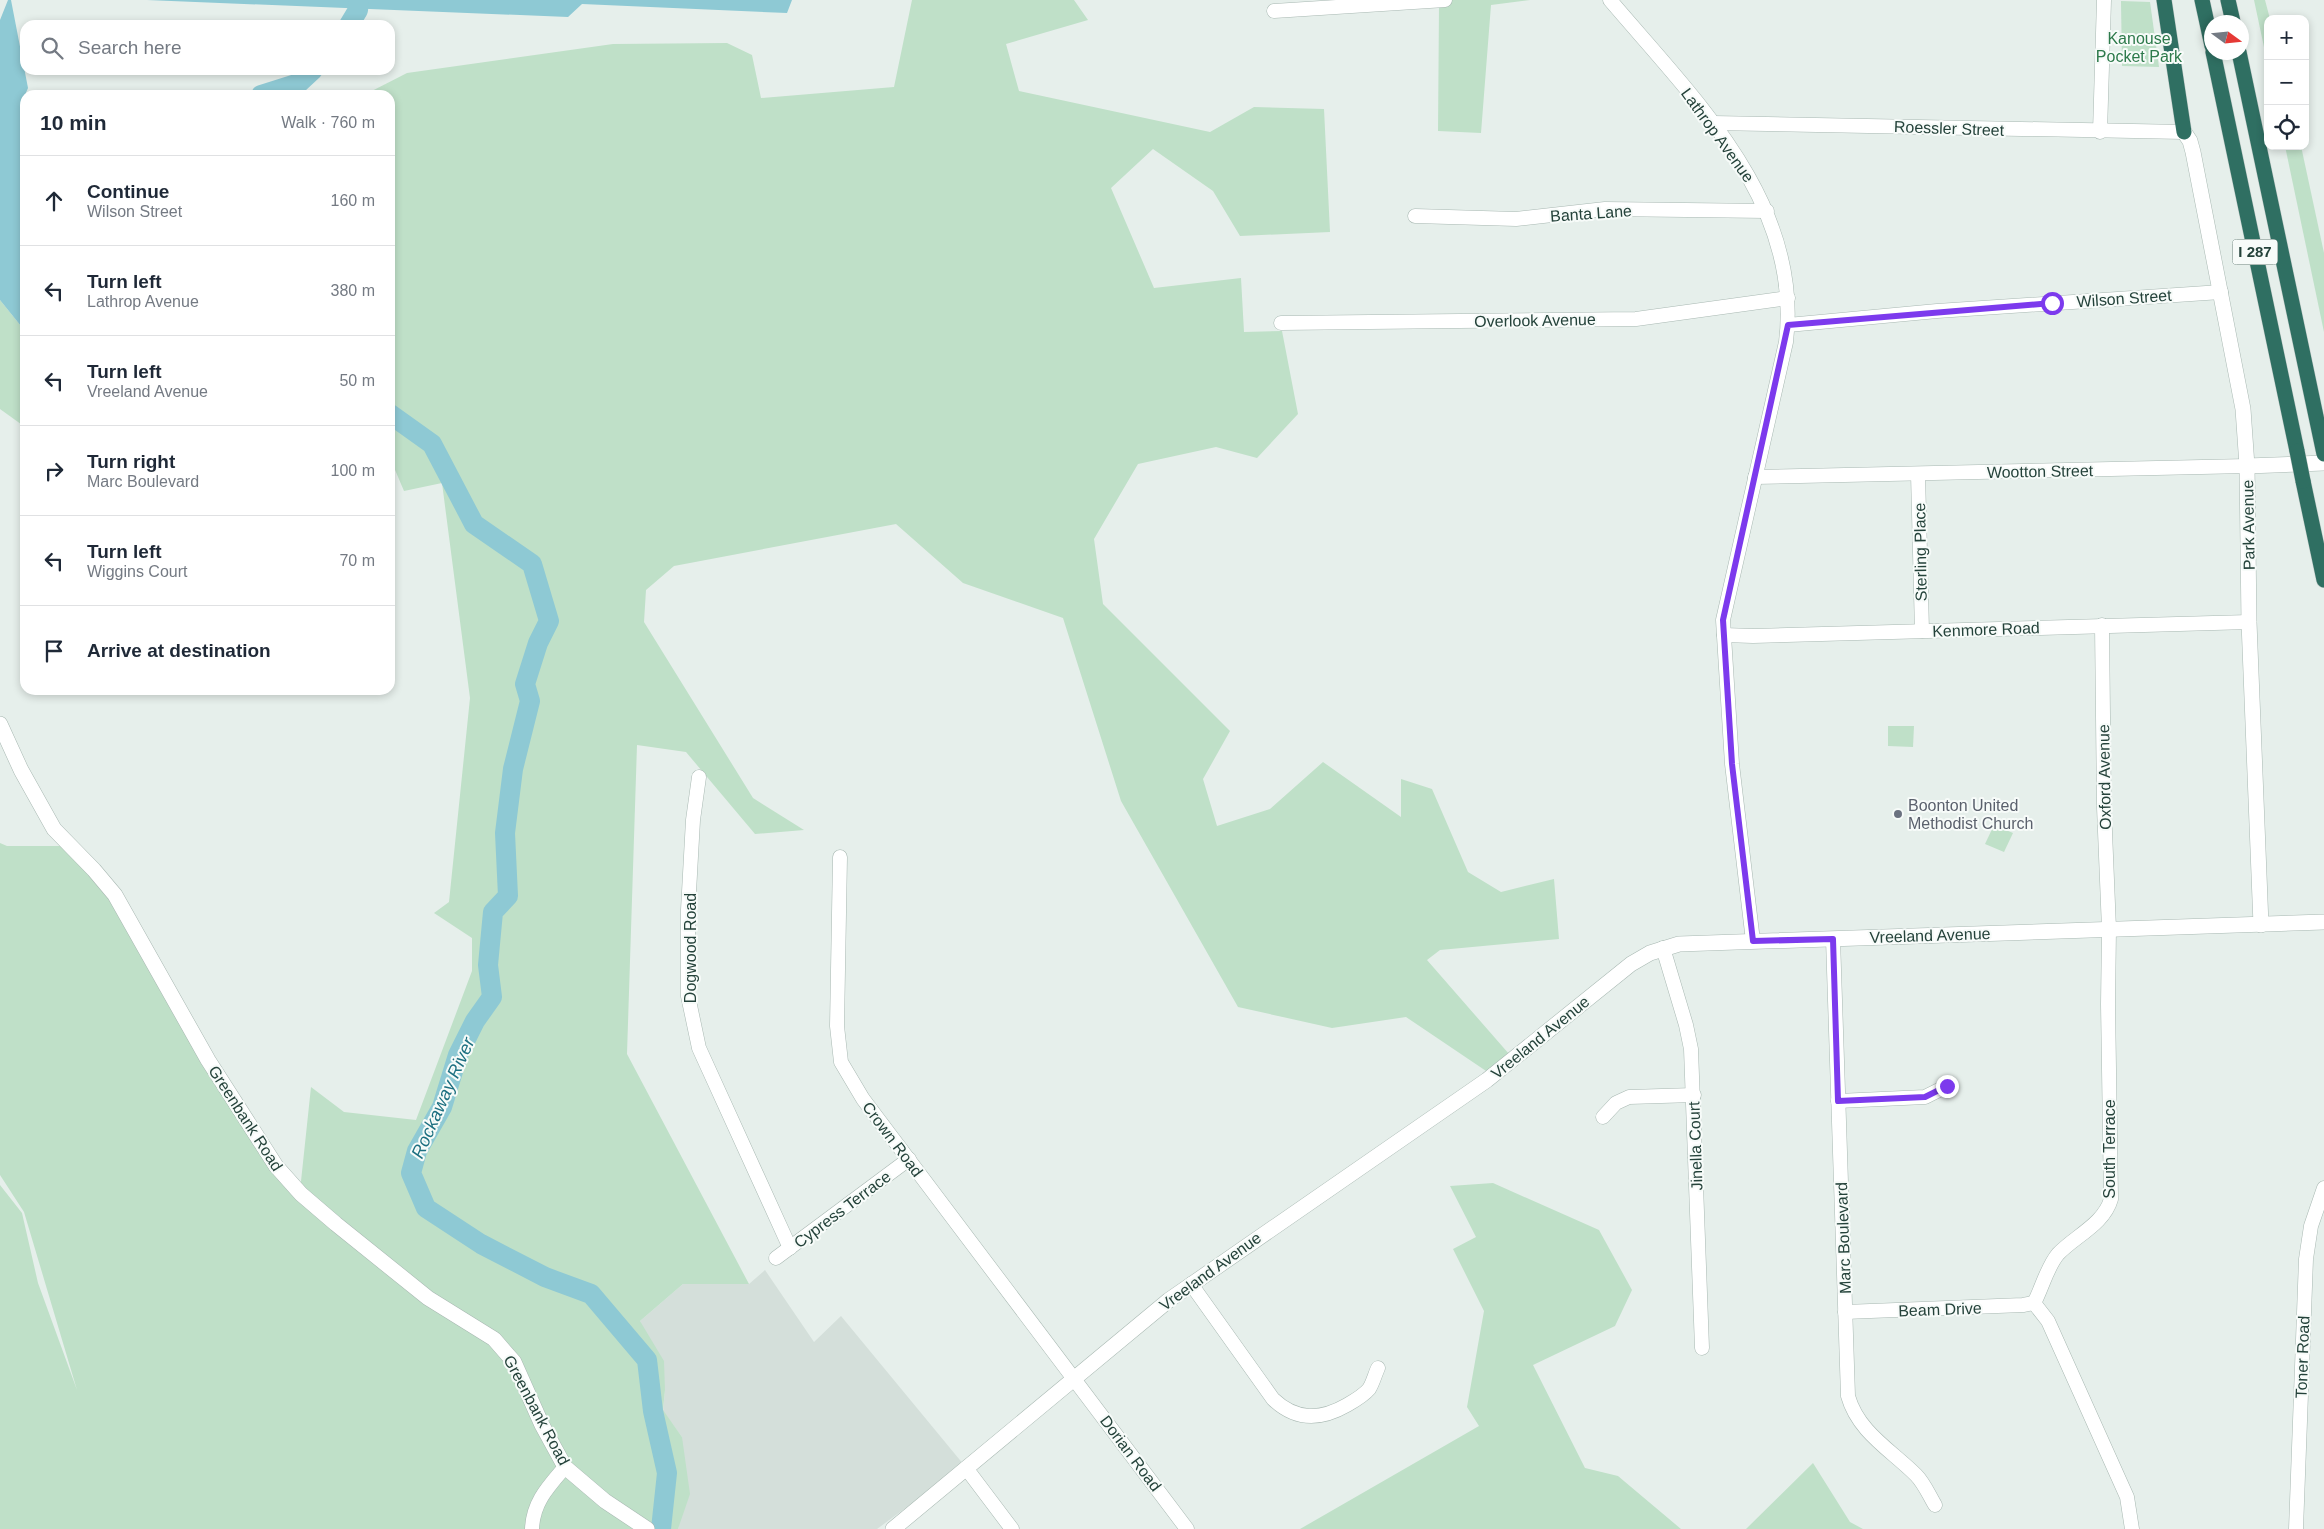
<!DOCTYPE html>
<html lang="en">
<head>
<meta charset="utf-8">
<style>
	body { margin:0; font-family:Arial,sans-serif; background:#f6f6f7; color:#1f2937 }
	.controls { position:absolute; right:15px; top:15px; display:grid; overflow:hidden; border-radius:10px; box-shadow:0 2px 8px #0003 }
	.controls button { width:45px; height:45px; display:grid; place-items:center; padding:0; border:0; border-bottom:1px solid #e0e1e3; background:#fff; color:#1f2937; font:25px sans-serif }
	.compass { position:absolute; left:2204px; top:15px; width:45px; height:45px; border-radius:50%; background:#fff; box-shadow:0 2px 8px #0003; rotate:105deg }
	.stop { position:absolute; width:15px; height:15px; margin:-11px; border:4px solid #7c3aed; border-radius:50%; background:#fff }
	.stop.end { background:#7c3aed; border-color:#fff; box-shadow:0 1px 5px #0008 }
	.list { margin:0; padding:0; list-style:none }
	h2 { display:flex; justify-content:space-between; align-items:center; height:65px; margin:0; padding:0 20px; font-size:21px }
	h2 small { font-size:16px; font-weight:400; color:#747a83 }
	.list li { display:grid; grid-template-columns:32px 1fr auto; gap:15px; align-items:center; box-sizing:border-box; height:90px; padding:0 20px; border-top:1px solid #e0e1e3 }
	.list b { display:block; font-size:19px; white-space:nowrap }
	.list p { margin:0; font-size:16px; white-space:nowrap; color:#747a83 }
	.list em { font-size:16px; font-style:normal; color:#747a83 }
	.icon { flex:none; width:28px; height:28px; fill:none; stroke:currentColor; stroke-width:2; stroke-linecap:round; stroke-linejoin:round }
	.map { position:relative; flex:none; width:2324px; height:1529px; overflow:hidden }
	.search { position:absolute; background:#fff; box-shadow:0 2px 8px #0003; left:20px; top:20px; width:375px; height:55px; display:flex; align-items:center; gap:12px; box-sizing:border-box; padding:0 18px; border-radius:15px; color:#747a83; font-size:19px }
	.panel { position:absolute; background:#fff; box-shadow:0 2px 8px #0003; left:20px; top:90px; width:375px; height:605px; border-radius:15px }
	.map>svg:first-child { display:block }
	.built { fill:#d4dfda }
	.green { fill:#bfe0c8 }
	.water { fill:#8ec9d4 }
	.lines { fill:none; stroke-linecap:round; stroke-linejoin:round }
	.river { stroke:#8ec9d4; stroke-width:20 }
	.minor-casing { stroke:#a8b8b2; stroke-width:15 }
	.tertiary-casing { stroke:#a8b8b2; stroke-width:16 }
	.motorway-casing { stroke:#c2cac8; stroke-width:16 }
	.minor { stroke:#fff; stroke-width:14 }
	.tertiary { stroke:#fff; stroke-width:15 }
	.motorway { stroke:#2f6f62; stroke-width:15 }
	.motorway-bridge-casing { stroke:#c2cac8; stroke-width:16; stroke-linecap:butt }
	.motorway-bridge { stroke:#2f6f62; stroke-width:15 }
	.route { stroke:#7c3aed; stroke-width:6 }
	.worship-dot { fill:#6b7280; stroke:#f7fbf9; stroke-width:2 }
	.labels { text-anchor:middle; stroke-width:4; stroke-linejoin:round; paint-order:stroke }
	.shield { fill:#f7fbf9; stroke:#637a73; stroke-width:1 }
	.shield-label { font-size:15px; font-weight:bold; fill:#24423a }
	.park-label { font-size:16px; fill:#2d7a4b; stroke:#f7fbf9 }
	.street-label { font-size:16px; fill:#24423a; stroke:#f7fbf9 }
	.worship-label { font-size:16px; fill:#5b616d; stroke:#f7fbf9; text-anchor:start }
	.water-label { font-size:18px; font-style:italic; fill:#1c6f80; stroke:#f7fbf9 }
</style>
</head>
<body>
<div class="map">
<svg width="2324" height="1529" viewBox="0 0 2324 1529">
	<rect width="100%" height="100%" fill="#e6efeb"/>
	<path class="built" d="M 765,1270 L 814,1342 L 841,1316 L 964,1465 L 877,1529 L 678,1529 L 681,1516 L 682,1437 L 663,1411 L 665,1390 L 640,1321 L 683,1284 L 749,1284 Z"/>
	<g class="green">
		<path d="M 912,0 L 1074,0 L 1088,20 L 1006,44 L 1019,91 L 1210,132 L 1254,107 L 1324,109 L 1330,232 L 1240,236 L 1213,191 L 1153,149 L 1111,188 L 1154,288 L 1241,278 L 1244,332 L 1282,331 L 1298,414 L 1257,458 L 1216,447 L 1138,464 L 1094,539 L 1103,604 L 1230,731 L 1203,779 L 1217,826 L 1270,809 L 1323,762 L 1401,817 L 1401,779 L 1432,789 L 1468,872 L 1501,892 L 1554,879 L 1559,939 L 1440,950 L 1427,960 L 1516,1062 L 1495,1077 L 1406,1017 L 1332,1028 L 1238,1007 L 1121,801 L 1063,618 L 963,583 L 896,524 L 674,566 L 646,590 L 644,622 L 753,798 L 804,830 L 755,834 L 686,752 L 637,745 L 627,1054 L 749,1284 L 683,1284 L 640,1321 L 664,1361 L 665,1390 L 663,1410 L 682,1437 L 690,1494 L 678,1529 L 0,1529 L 0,1185 L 22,1213 L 38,1283 L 77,1390 L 24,1212 L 0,1175 L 0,843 L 7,846 L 70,846 L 103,881 L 299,1200 L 311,1087 L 344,1112 L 416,1120 L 472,971 L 472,938 L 434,913 L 449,902 L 470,698 L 442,483 L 404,491 L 390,458 L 390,95 L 364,95 L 407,73 L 613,44 L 727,43 L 752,55 L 761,98 L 894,87 Z"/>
		<path d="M 1342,0 L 1530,0 L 1491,5 L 1481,133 L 1438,131 L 1439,6 Z"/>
		<path d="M 2254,0 L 2265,0 L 2270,19 L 2268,19 L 2268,66 Z"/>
		<path d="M 2121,1 L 2150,2 L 2159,67 L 2122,66 Z"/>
		<path d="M 2285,146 L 2301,146 L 2324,253 L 2324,332 Z"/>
		<path d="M 0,300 L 25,331 L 25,427 L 0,409 Z"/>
		<path d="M 1888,726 L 1914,726 L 1913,747 L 1888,746 Z"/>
		<path d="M 1994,825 L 2013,833 L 2004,852 L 1985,844 Z"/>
		<path d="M 1493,1183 L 1599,1230 L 1632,1290 L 1615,1326 L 1533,1365 L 1585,1468 L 1618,1476 L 1681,1529 L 1300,1529 L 1479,1426 L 1467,1407 L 1484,1311 L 1453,1249 L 1476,1237 L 1450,1186 Z"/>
		<path d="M 1813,1463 L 1850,1522 L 1863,1529 L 1746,1529 Z"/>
	</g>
	<g class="water">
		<path d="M 8,0 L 11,0 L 28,88 L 20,107 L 25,108 L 25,331 L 0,300 L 0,20 Z"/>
		<path d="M 147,0 L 792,0 L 787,13 L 582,4 L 568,17 Z"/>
	</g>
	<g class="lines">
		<g class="river">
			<path d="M 349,25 L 358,10 L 359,0"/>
			<path d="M 261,95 L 299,83 L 313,70"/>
			<path d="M 390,414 L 432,444 L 474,524 L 532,564 L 549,621 L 538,643 L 525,684 L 530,701 L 513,769 L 505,833 L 508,896 L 493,912 L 488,965 L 492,997 L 475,1021 L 458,1055 L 442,1107 L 417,1151 L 411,1173 L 426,1208 L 481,1244 L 545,1277 L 591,1294 L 647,1360 L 653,1411 L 667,1473 L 661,1529"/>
		</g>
		<g class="minor-casing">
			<g id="minor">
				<path d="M 1610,0 C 1693,98 1803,202 1786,342 L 1723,620 L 1732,764 L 1753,941"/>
				<path d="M 1274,11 L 1445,0"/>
				<path d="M 1713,123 L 2184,132"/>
				<path d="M 2100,132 L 2104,0"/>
				<path d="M 1415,216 L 1516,219 L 1605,209 L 1767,211"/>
				<path d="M 1281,323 L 1636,319 L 1788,298"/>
				<path d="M 1788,325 L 1937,311 L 2221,292"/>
				<path d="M 1918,474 L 1922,631"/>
				<path d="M 1755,477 L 2247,466"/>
				<path d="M 2102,625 L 2104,807 L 2109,929 L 2108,1004 L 2111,1199 C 2104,1224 2075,1236 2058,1254 C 2047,1267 2042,1288 2034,1303 L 2048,1321 L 2127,1497 L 2132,1529"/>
				<path d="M 1724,635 L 1753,636 L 2249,622"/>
				<path d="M 699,777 L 693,820 L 688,910 L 688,996 L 699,1048 L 790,1248"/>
				<path d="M 840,857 L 837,1026 L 841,1062 L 863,1099 L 1187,1529"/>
				<path d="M 1833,939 L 1848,1396 C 1858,1432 1891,1450 1916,1475 C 1924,1483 1929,1495 1935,1505"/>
				<path d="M 1663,948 L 1686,1025 L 1691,1049 L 1702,1348"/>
				<path d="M 1838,1101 L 1925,1097 L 1947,1086"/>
				<path d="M 1603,1117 L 1616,1103 L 1629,1097 L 1694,1095"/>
				<path d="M 776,1258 L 909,1159"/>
				<path d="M 1191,1284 L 1273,1399 C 1296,1421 1321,1420 1347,1405 C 1354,1401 1364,1395 1369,1389 C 1373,1383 1375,1374 1378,1368"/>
				<path d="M 1845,1312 L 2023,1305 L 2034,1303"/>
				<path d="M 966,1468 L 1012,1529"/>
				<path d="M 532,1529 C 533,1502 548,1487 565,1467"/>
				<path d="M 2296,1529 L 2306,1259 L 2311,1226 L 2324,1188"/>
			</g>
		</g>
		<g class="tertiary-casing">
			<g id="tertiary">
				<path d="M 2184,132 L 2190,141 L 2193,152 L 2243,409 L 2247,466 L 2249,622 L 2261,925"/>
				<path d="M 2247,466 L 2324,463"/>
				<path d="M 0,724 L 21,770 L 54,829 L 94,870 L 115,895 L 208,1060 L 276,1166 L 301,1194 L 336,1224 L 428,1298 L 494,1339 L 514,1362 L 542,1425 L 565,1467 L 605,1501 L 647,1529"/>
				<path d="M 893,1529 L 1169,1300 L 1487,1080 L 1631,964 L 1650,953 L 1679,944 L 2324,922"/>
			</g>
		</g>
		<g class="motorway-casing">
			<g id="motorway">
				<path d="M 2164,0 L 2184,132"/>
				<path d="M 2202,0 L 2212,46"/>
				<path d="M 2228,0 L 2233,22"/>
				<path d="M 2213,52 L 2297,451"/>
				<path d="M 2239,52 L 2324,454"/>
				<path d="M 2303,481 L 2324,580"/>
			</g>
		</g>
		<use href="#minor" class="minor"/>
		<use href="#tertiary" class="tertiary"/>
		<use href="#motorway" class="motorway"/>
		<g class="motorway-bridge-casing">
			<path id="motorway-bridge" d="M 2297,451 L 2303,481"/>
		</g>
		<use href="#motorway-bridge" class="motorway-bridge"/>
	</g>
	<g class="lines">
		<path class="route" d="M 1947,1086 L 1925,1097 L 1838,1101 L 1833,939 L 1753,941 L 1732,764 L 1723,620 L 1788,325 L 2052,303"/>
	</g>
	<circle class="worship-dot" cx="1898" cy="814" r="5"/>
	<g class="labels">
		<rect class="shield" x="2232.5" y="239.5" width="45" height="25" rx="4"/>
		<g class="shield-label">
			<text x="2255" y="257">I 287</text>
		</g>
		<g class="park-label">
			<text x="2139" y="44">Kanouse<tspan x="2139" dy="18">Pocket Park</tspan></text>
		</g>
		<g class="street-label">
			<text transform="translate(1949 128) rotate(2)" y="6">Roessler Street</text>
			<text transform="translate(1718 135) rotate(54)" y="6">Lathrop Avenue</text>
			<text transform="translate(1591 213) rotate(-4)" y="6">Banta Lane</text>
			<text transform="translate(2124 298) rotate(-4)" y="6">Wilson Street</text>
			<text transform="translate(1535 320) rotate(-1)" y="6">Overlook Avenue</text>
			<text transform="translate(2040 471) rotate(-1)" y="6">Wootton Street</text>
			<text transform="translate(2248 525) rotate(-91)" y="6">Park Avenue</text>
			<text transform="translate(1920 552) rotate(-91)" y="6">Sterling Place</text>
			<text transform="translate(1986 629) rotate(-2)" y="6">Kenmore Road</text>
			<text transform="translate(2104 777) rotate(-91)" y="6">Oxford Avenue</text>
			<text transform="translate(1930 935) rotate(-2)" y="6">Vreeland Avenue</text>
			<text transform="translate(690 948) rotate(-90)" y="6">Dogwood Road</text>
			<text transform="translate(1540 1037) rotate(-39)" y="6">Vreeland Avenue</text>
			<text transform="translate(246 1118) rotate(57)" y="6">Greenbank Road</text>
			<text transform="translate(893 1139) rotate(53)" y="6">Crown Road</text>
			<text transform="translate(1695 1146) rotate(-92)" y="6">Jinella Court</text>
			<text transform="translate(2109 1149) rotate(-90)" y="6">South Terrace</text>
			<text transform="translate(842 1209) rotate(-37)" y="6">Cypress Terrace</text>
			<text transform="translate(1843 1238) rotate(-92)" y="6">Marc Boulevard</text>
			<text transform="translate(1210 1271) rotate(-36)" y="6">Vreeland Avenue</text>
			<text transform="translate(1940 1309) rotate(-2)" y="6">Beam Drive</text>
			<text transform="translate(2302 1357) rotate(-88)" y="6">Toner Road</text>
			<text transform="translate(537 1410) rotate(62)" y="6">Greenbank Road</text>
			<text transform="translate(1131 1453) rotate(53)" y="6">Dorian Road</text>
		</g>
		<g class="worship-label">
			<text x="1908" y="811">Boonton United<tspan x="1908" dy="18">Methodist Church</tspan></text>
		</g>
		<g class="water-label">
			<text transform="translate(443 1098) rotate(-66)" y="6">Rockaway River</text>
		</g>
	</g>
</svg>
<div class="controls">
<button>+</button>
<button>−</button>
<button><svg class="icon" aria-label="locate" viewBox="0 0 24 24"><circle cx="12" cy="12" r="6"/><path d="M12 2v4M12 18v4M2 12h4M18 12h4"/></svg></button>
</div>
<svg class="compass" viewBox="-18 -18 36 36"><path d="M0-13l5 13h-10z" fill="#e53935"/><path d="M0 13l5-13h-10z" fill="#747a83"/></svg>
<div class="stop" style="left:2052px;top:303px"></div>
<div class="stop end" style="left:1947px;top:1086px"></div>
<div class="search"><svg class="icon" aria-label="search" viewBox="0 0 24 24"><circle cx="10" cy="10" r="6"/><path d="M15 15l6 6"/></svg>Search here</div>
<section class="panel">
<h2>10 min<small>Walk · 760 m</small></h2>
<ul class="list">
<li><svg class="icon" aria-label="ahead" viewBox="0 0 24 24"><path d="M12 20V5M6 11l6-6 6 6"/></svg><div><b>Continue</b><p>Wilson Street</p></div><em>160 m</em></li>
<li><svg class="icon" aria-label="left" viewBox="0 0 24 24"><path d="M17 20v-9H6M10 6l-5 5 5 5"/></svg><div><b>Turn left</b><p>Lathrop Avenue</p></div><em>380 m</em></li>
<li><svg class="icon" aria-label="left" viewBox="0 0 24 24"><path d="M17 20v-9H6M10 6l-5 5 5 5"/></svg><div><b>Turn left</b><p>Vreeland Avenue</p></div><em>50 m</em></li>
<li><svg class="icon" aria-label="right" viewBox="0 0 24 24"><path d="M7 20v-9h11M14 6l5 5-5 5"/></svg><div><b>Turn right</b><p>Marc Boulevard</p></div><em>100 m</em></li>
<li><svg class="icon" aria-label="left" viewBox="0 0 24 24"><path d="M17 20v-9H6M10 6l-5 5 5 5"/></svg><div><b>Turn left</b><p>Wiggins Court</p></div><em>70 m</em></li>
<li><svg class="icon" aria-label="arrive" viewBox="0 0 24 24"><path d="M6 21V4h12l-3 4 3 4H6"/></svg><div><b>Arrive at destination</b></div></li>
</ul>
</section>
</div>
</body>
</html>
